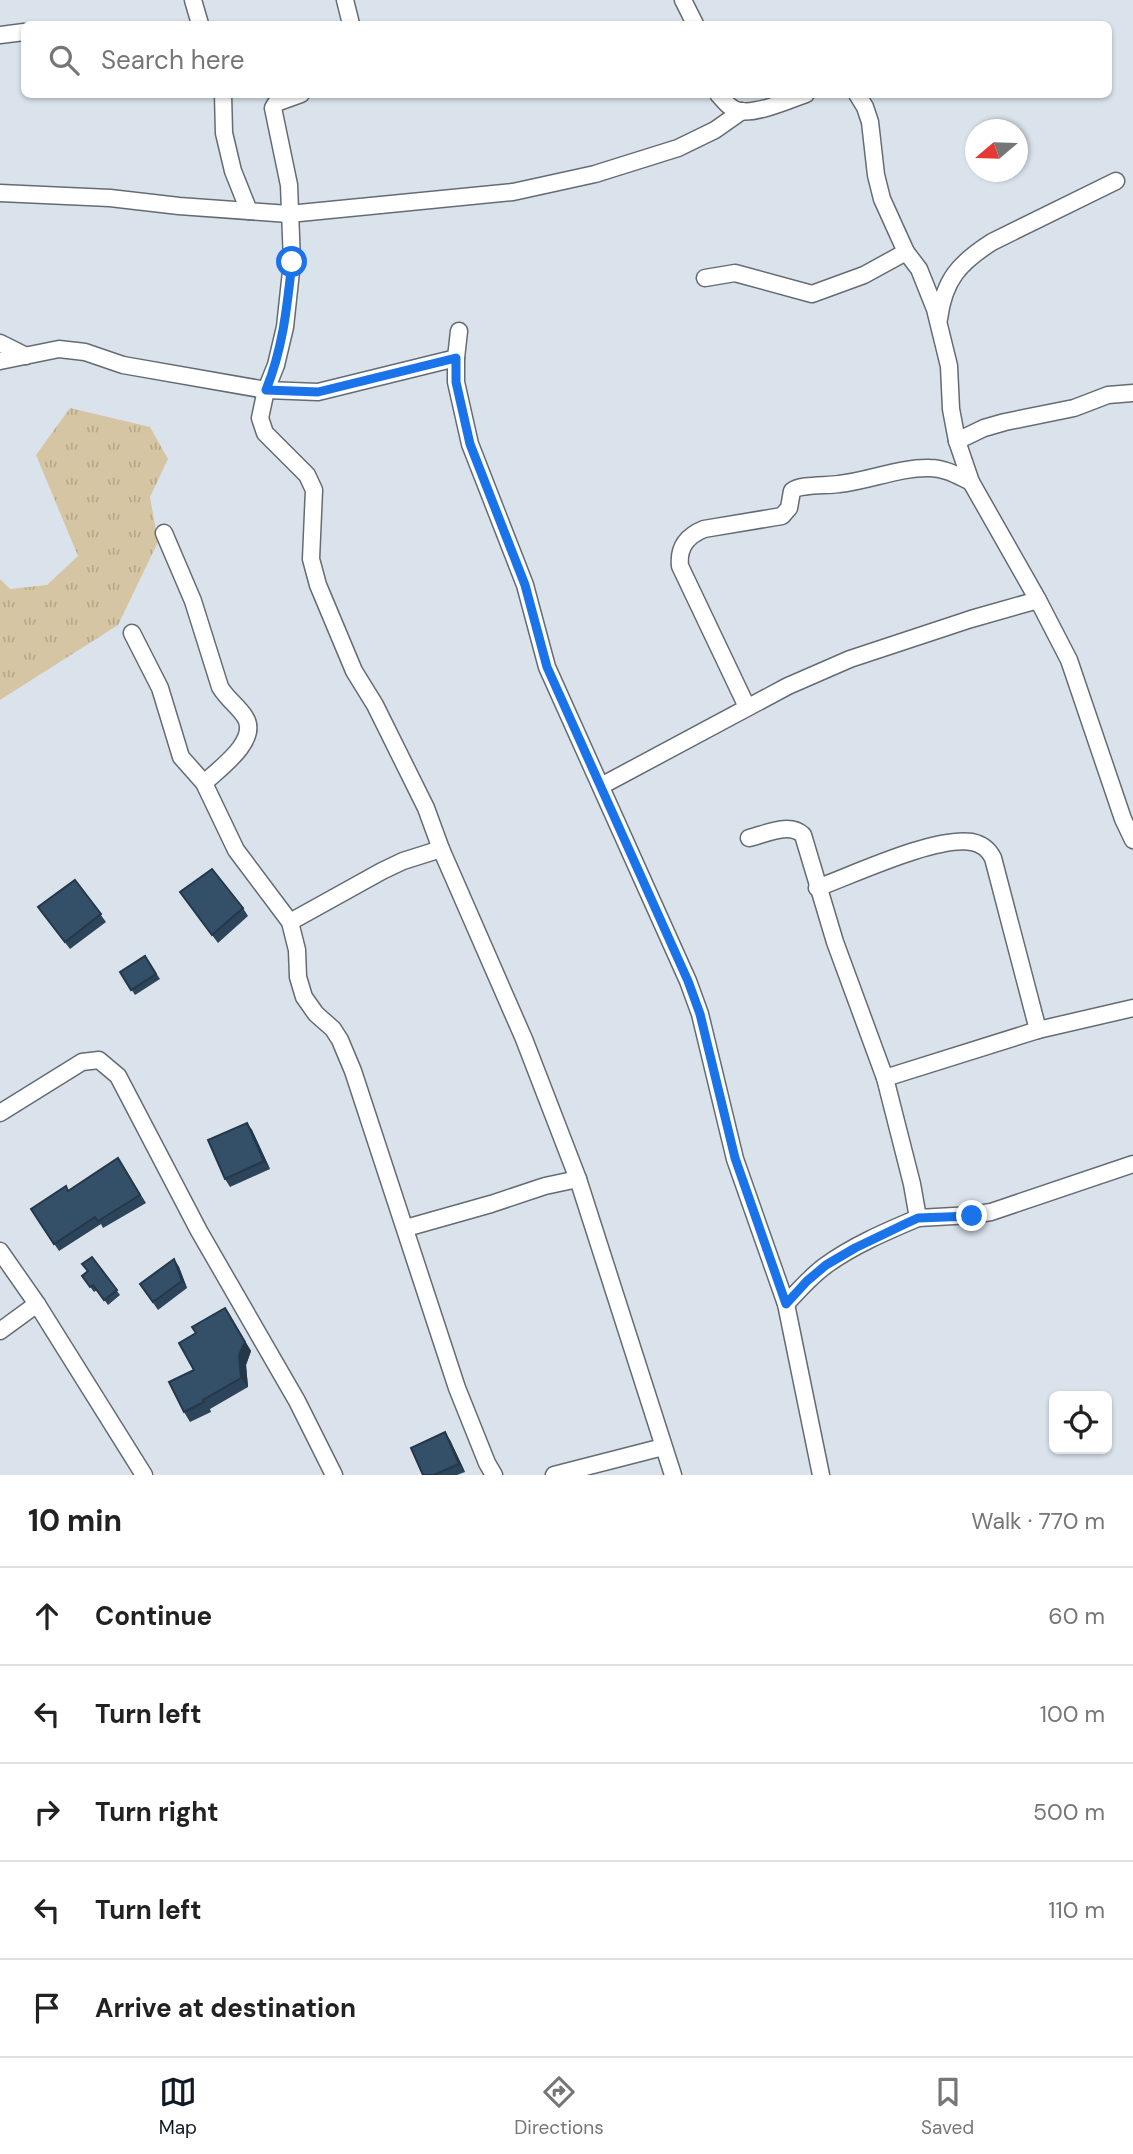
<!DOCTYPE html>
<html lang="en">
<head>
<meta charset="utf-8">
<style>
	body { margin:0; font-family:"DM Sans",sans-serif; background:#f6f6f6; color:#222 }
	.controls { position:absolute; right:21px; bottom:21px; display:grid; overflow:hidden; border-radius:10px; box-shadow:0 2px 5px #0004 }
	.controls button { width:63px; height:63px; display:grid; place-items:center; padding:0; border:0; border-bottom:2px solid #e0e0e0; background:#fff; color:#222; font:35px sans-serif }
	.compass { position:absolute; left:965px; top:119px; width:63px; height:63px; border-radius:50%; background:#fff; box-shadow:0 2px 5px #0004; rotate:251deg }
	.stop { position:absolute; width:21px; height:21px; margin:-16px; border:5px solid #1a73e8; border-radius:50%; background:#fff }
	.stop.end { background:#1a73e8; border-color:#fff; box-shadow:0 2px 7px #0008 }
	.list { margin:0; padding:0; list-style:none }
	h2 { display:flex; justify-content:space-between; align-items:center; height:91px; margin:0; padding:0 28px; font-size:30px }
	h2 small { font-size:23px; font-weight:400; color:#767676 }
	.list li { display:grid; grid-template-columns:46px 1fr auto; gap:21px; align-items:center; box-sizing:border-box; height:98px; padding:0 28px; border-top:2px solid #e0e0e0 }
	.list b { display:block; font-size:26px; white-space:nowrap }
	.list em { font-size:23px; font-style:normal; color:#767676 }
	.icon { flex:none; width:38px; height:38px; fill:none; stroke:currentColor; stroke-width:2; stroke-linecap:round; stroke-linejoin:round }
	.map { position:relative; flex:none; width:1133px; height:1475px; overflow:hidden }
	.search { position:absolute; background:#fff; box-shadow:0 2px 5px #0004; left:21px; right:21px; top:21px; height:77px; display:flex; align-items:center; gap:18px; box-sizing:border-box; padding:0 24px; border-radius:10px; color:#767676; font-size:26px }
	.sheet { height:581px; background:#fff }
	nav { display:flex; justify-content:space-around; align-items:center; box-sizing:border-box; height:98px; border-top:2px solid #e0e0e0; background:#fff; font-size:19px; color:#767676 }
	nav a { display:grid; justify-items:center; gap:4px }
	nav .on { color:#111827 }
	.map>svg:first-child { display:block }
	.grass { fill:url(#grass-tufts) }
	.lines { fill:none; stroke-linecap:round; stroke-linejoin:round }
	.minor-casing { stroke:#646c73; stroke-width:19 }
	.minor { stroke:#fff; stroke-width:16 }
	.wall { fill:#2d455a }
	.shaded-wall { fill:#24384a }
	.building { fill:#345069; stroke:#24384a; stroke-width:2 }
	.route { stroke:#1a73e8; stroke-width:9 }
</style>
</head>
<body>
<div class="map">
<svg width="1133" height="1475" viewBox="0 0 1133 1475">
	<defs>
		<pattern id="grass-tufts" width="24" height="20" patternUnits="userSpaceOnUse" patternTransform="scale(1.75)"><rect width="24" height="20" fill="#d5c5a2"/><path d="M3 7l-1-3M5 7V3M7 7l1-3M15 17l-1-3M17 17v-4M19 17l1-3" fill="none" stroke="#b6a88b"/></pattern>
	</defs>
	<rect width="100%" height="100%" fill="#dae3eb"/>
	<path class="grass" d="M 70,408 L 150,427 L 168,459 L 150,497 L 158,542 L 118,625 L 0,700 L 0,579 L 10,589 L 47,585 L 78,556 L 36,455 Z"/>
	<g class="lines">
		<g class="minor-casing">
			<g id="minor">
				<path d="M 193,0 L 200,24"/>
				<path d="M 345,0 L 351,24"/>
				<path d="M 683,0 L 695,24"/>
				<path d="M 0,35 L 24,32"/>
				<path d="M 223,94 L 224,133 L 233,171 L 249,211"/>
				<path d="M 301,94 L 276,103 L 273,108 L 289,185 L 292,262 L 285,327 L 276,365 L 266,390 L 260,418 L 265,433 L 307,475 L 314,490 L 311,559 L 318,585 L 354,671 L 375,705 L 426,808 L 441,849 L 524,1039 L 578,1179 L 673,1475"/>
				<path d="M 718,94 C 724,101 731,110 740,111 C 758,114 789,100 806,94"/>
				<path d="M 857,94 L 865,107 L 870,122 L 876,175 L 882,199 L 906,252 L 919,269 L 935,309 L 949,366 L 951,409 L 957,441 L 971,482 L 1038,600 L 1069,660 L 1123,819 L 1133,840"/>
				<path d="M 0,193 L 110,198 L 179,206 L 289,214 L 513,192 L 595,174 L 678,148 L 715,130 L 742,111"/>
				<path d="M 705,278 L 735,273 L 812,294 L 864,275 L 906,252"/>
				<path d="M 939,319 C 944,280 959,263 992,242 L 1116,181"/>
				<path d="M 459,331 L 456,358 L 456,382 L 470,444 L 525,585 L 547,667 L 688,981 L 700,1014 L 735,1159 L 786,1304 L 821,1475"/>
				<path d="M 0,343 L 26,356"/>
				<path d="M 0,361 L 59,349 L 85,352 L 123,365 L 266,390 L 318,392 L 456,358"/>
				<path d="M 957,441 L 984,428 L 1005,422 L 1074,408 L 1108,395 L 1133,393"/>
				<path d="M 164,533 L 193,601 L 220,687 C 227,699 238,706 245,717 C 260,740 219,769 204,783"/>
				<path d="M 132,633 L 160,688 L 181,757 L 204,783 L 236,850 L 290,922 L 297,950 L 298,977 L 304,997 L 316,1014 L 333,1029 L 340,1040 L 353,1071 L 457,1388 L 487,1463 L 494,1475"/>
				<path d="M 747,707 L 680,566 C 678,547 687,536 704,529 L 782,516 L 789,508 L 792,491 C 800,484 827,486 839,484 C 869,481 900,467 930,468 C 945,468 958,476 971,482"/>
				<path d="M 601,786 L 788,686 L 850,659 L 971,619 L 1038,600"/>
				<path d="M 749,838 C 766,834 789,822 803,835 L 835,942 L 885,1078 L 912,1184 L 918,1218 C 887,1231 852,1246 825,1266 C 810,1277 798,1291 786,1304"/>
				<path d="M 817,888 C 855,874 935,836 972,842 C 982,844 989,850 993,858 L 1038,1030"/>
				<path d="M 290,922 L 382,871 L 403,861 L 441,849"/>
				<path d="M 885,1078 L 1038,1030 L 1133,1008"/>
				<path d="M 0,1113 L 82,1062 L 99,1060 L 118,1076 L 199,1231 L 297,1401 L 334,1475"/>
				<path d="M 918,1218 L 972,1215 L 991,1212 L 1133,1164"/>
				<path d="M 406,1228 L 491,1204 L 545,1186 L 578,1179"/>
				<path d="M 0,1251 L 37,1304 L 144,1475"/>
				<path d="M 0,1331 L 37,1304"/>
				<path d="M 554,1475 L 663,1447"/>
			</g>
		</g>
		<use href="#minor" class="minor"/>
	</g>
	<g class="wall">
		<path d="M 75,880 L 106,922 L 70,949 L 38,907 Z"/>
		<path d="M 180,892 L 243,908 L 248,916 L 218,943 Z"/>
		<path d="M 145,956 L 160,979 L 135,995 L 120,972 Z"/>
		<path d="M 247,1123 L 252,1130 L 270,1169 L 230,1187 L 225,1179 Z"/>
		<path d="M 118,1158 L 146,1203 L 103,1228 L 101,1224 L 59,1251 L 31,1209 L 68,1191 Z"/>
		<path d="M 92,1257 L 120,1295 L 108,1305 L 97,1290 L 94,1292 L 82,1276 L 88,1272 Z"/>
		<path d="M 174,1259 L 179,1267 L 187,1288 L 158,1310 L 140,1284 Z"/>
		<path d="M 225,1308 L 251,1351 L 246,1365 L 248,1387 L 210,1409 L 211,1412 L 190,1422 L 184,1412 L 194,1370 L 196,1333 Z"/>
		<path d="M 450,1440 L 465,1472 L 457,1475 L 423,1475 Z"/>
	</g>
	<g class="shaded-wall">
		<path d="M 247,1123 L 252,1130 L 270,1169 L 264,1161 Z"/>
		<path d="M 174,1259 L 179,1267 L 187,1288 L 182,1281 Z"/>
		<path d="M 225,1308 L 251,1351 L 246,1365 L 248,1387 L 241,1378 L 239,1355 Z"/>
		<path d="M 445,1432 L 450,1440 L 465,1472 L 459,1464 Z"/>
	</g>
	<g class="building">
		<path d="M 212,869 L 243,908 L 212,935 L 180,892 Z"/>
		<path d="M 75,880 L 101,914 L 65,942 L 38,907 Z"/>
		<path d="M 145,956 L 156,974 L 131,990 L 120,972 Z"/>
		<path d="M 247,1123 L 264,1161 L 225,1179 L 208,1140 Z"/>
		<path d="M 118,1158 L 140,1195 L 98,1221 L 95,1217 L 54,1244 L 31,1209 L 66,1186 L 68,1191 Z"/>
		<path d="M 92,1257 L 117,1290 L 104,1300 L 93,1285 L 90,1287 L 82,1276 L 88,1271 L 82,1264 Z"/>
		<path d="M 174,1259 L 182,1281 L 153,1302 L 140,1284 Z"/>
		<path d="M 225,1308 L 245,1342 L 239,1355 L 241,1378 L 203,1400 L 204,1402 L 184,1412 L 169,1382 L 194,1370 L 179,1343 L 196,1333 L 192,1327 Z"/>
		<path d="M 445,1432 L 459,1464 L 434,1475 L 423,1475 L 411,1448 Z"/>
	</g>
	<g class="lines">
		<path class="route" d="M 292,262 C 287,307 283,348 266,390 L 318,392 L 456,358 L 456,382 L 470,444 L 525,585 L 547,667 L 688,981 L 700,1014 L 735,1158 L 786,1304 L 807,1281 L 826,1265 L 855,1248 L 907,1223 L 918,1218 L 972,1216"/>
	</g>
</svg>
<div class="controls">
<button><svg class="icon" aria-label="locate" viewBox="0 0 24 24"><circle cx="12" cy="12" r="6"/><path d="M12 2v4M12 18v4M2 12h4M18 12h4"/></svg></button>
</div>
<svg class="compass" viewBox="-18 -18 36 36"><path d="M0-13l5 13h-10z" fill="#e53935"/><path d="M0 13l5-13h-10z" fill="#767676"/></svg>
<div class="stop" style="left:292px;top:262px"></div>
<div class="stop end" style="left:972px;top:1216px"></div>
<div class="search"><svg class="icon" aria-label="search" viewBox="0 0 24 24"><circle cx="10" cy="10" r="6"/><path d="M15 15l6 6"/></svg>Search here</div>
</div>
<section class="sheet">
<h2>10 min<small>Walk · 770 m</small></h2>
<ul class="list">
<li><svg class="icon" aria-label="ahead" viewBox="0 0 24 24"><path d="M12 20V5M6 11l6-6 6 6"/></svg><div><b>Continue</b></div><em>60 m</em></li>
<li><svg class="icon" aria-label="left" viewBox="0 0 24 24"><path d="M17 20v-9H6M10 6l-5 5 5 5"/></svg><div><b>Turn left</b></div><em>100 m</em></li>
<li><svg class="icon" aria-label="right" viewBox="0 0 24 24"><path d="M7 20v-9h11M14 6l5 5-5 5"/></svg><div><b>Turn right</b></div><em>500 m</em></li>
<li><svg class="icon" aria-label="left" viewBox="0 0 24 24"><path d="M17 20v-9H6M10 6l-5 5 5 5"/></svg><div><b>Turn left</b></div><em>110 m</em></li>
<li><svg class="icon" aria-label="arrive" viewBox="0 0 24 24"><path d="M6 21V4h12l-3 4 3 4H6"/></svg><div><b>Arrive at destination</b></div></li>
</ul>
</section>
<nav>
<a class="on"><svg class="icon" aria-label="map" viewBox="0 0 24 24"><path d="M3 6l6-2 6 2 6-2v14l-6 2-6-2-6 2zM9 4v14M15 6v14"/></svg>Map</a>
<a><svg class="icon" aria-label="directions" viewBox="0 0 24 24"><path d="M12 3l9 9-9 9-9-9zM9 14v-3h6M13 9l2 2-2 2"/></svg>Directions</a>
<a><svg class="icon" aria-label="saved" viewBox="0 0 24 24"><path d="M7 4h10v16l-5-4-5 4z"/></svg>Saved</a>
</nav>
</body>
</html>
